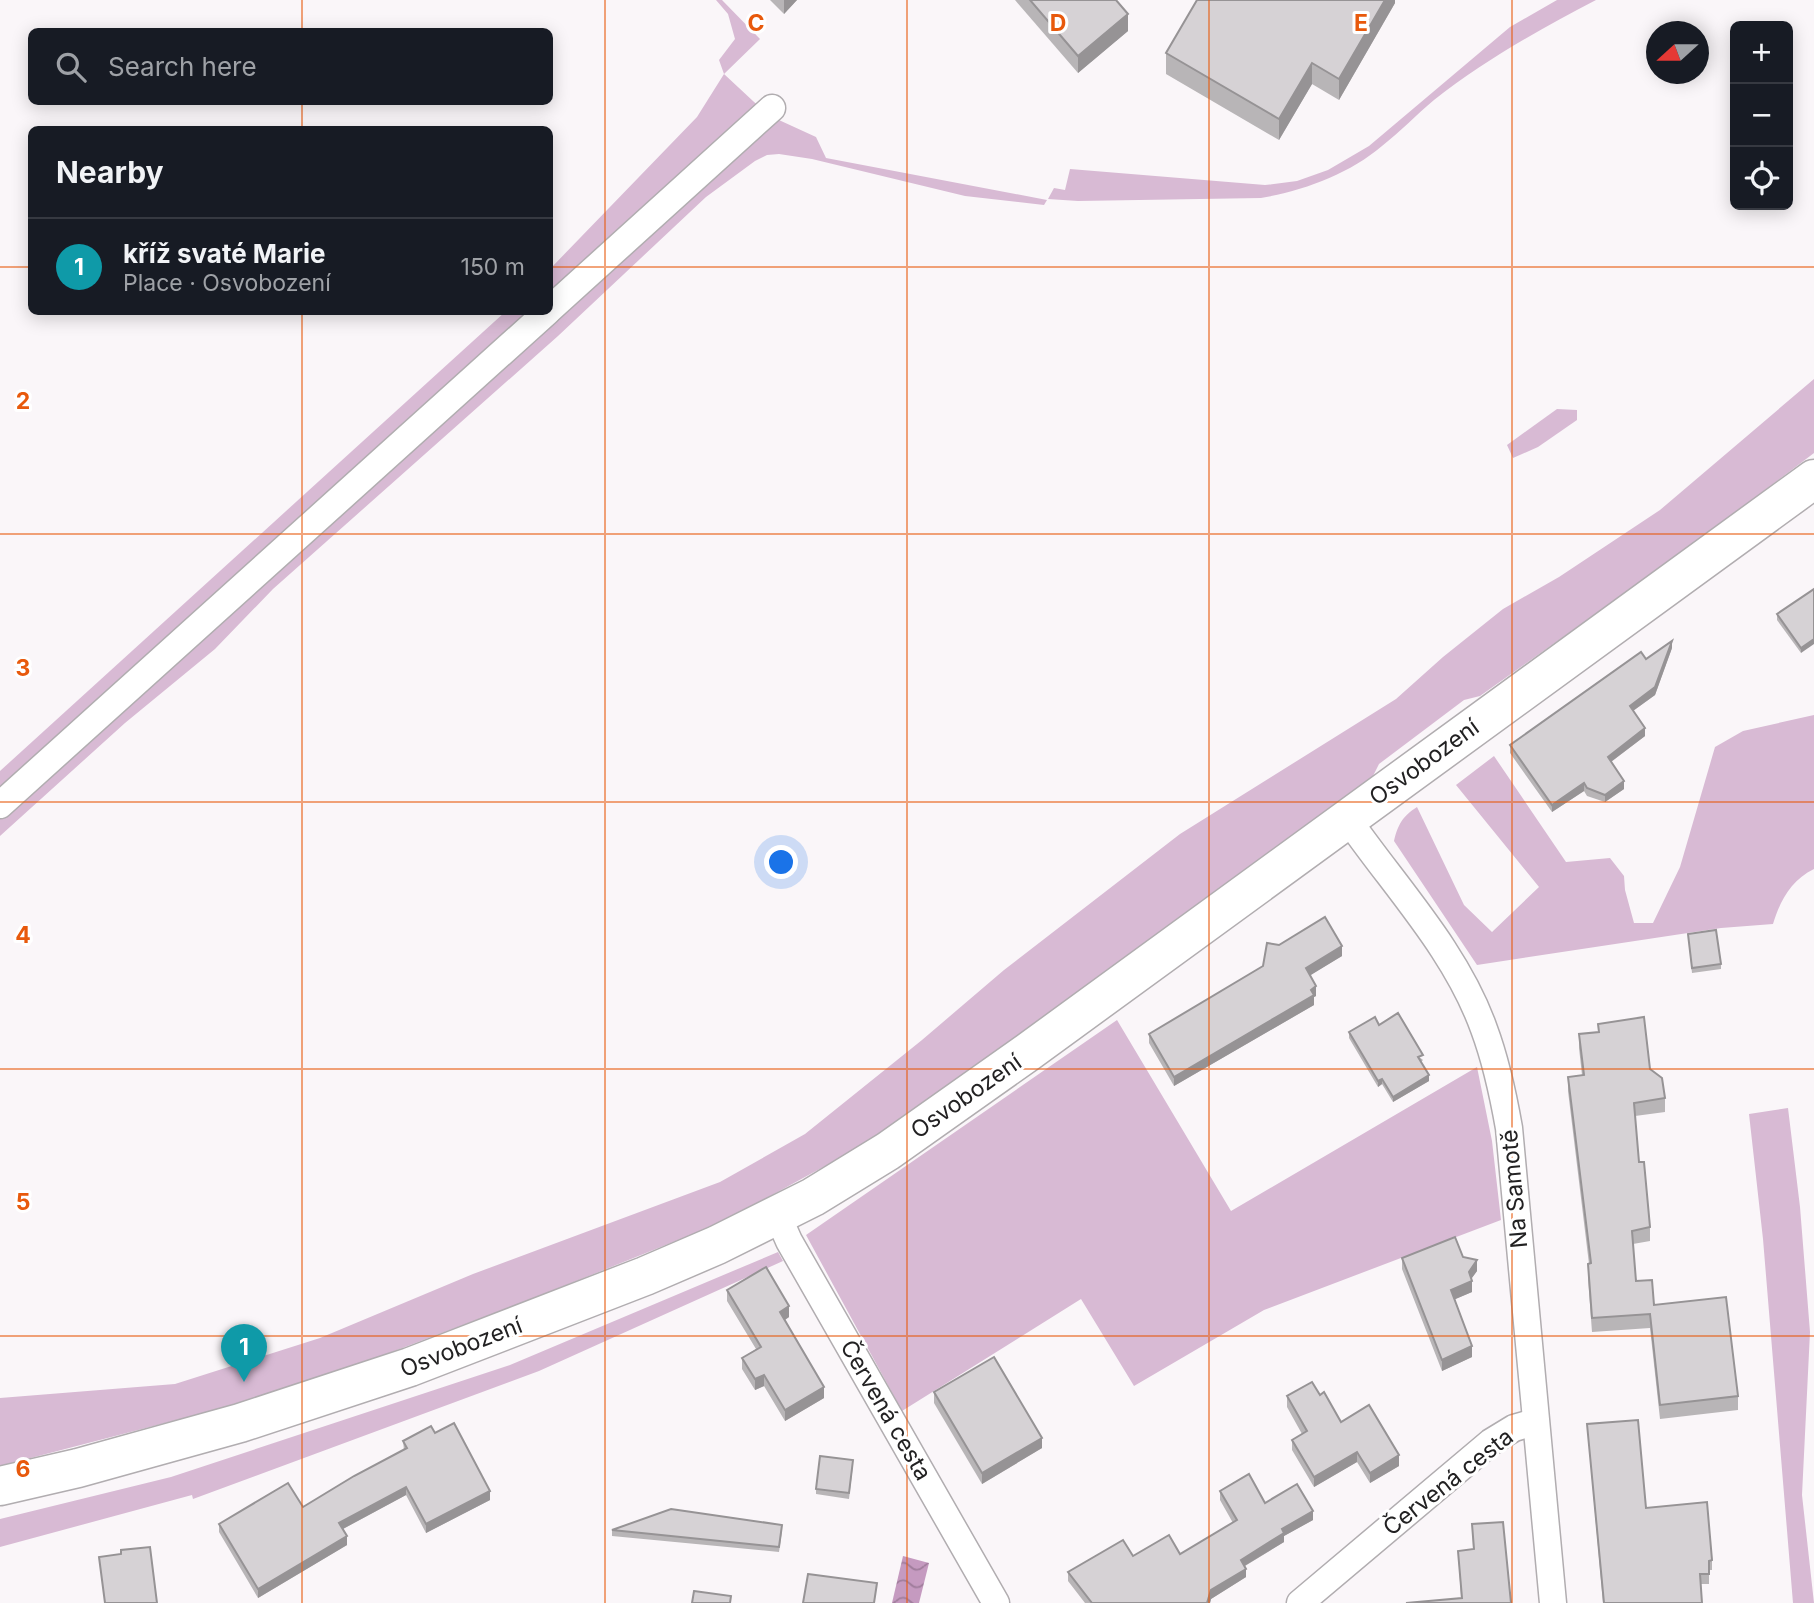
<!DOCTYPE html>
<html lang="en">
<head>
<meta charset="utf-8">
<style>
	body { margin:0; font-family:Inter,sans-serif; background:#20242c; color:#f1f3f6 }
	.controls { position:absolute; right:21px; top:21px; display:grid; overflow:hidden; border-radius:10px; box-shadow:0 4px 18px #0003 }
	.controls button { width:63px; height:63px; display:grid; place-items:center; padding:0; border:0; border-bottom:2px solid #363941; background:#171b24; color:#f1f3f6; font:35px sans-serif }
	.compass { position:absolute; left:1646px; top:21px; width:63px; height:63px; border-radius:50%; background:#171b24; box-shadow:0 4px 18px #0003; rotate:249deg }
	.you { position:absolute; left:782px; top:863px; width:24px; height:24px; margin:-18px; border:5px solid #fff; border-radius:50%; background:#1a73e8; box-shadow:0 0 0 10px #1a73e833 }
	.badge { display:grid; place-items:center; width:46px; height:46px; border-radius:50%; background:#b45309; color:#fff; font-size:23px; font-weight:700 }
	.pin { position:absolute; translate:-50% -58px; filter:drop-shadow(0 2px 4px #0008) }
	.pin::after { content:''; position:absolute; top:37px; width:24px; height:21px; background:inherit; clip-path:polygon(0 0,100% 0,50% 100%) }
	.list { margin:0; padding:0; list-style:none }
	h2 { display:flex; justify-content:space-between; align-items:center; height:91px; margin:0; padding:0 28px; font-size:30px }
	h2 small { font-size:23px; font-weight:400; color:#9ea1a6 }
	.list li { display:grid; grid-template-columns:46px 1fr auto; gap:21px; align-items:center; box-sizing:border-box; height:98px; padding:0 28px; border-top:2px solid #363941 }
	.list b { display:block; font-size:26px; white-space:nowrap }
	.list p { margin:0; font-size:23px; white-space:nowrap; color:#9ea1a6 }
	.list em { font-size:23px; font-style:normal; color:#9ea1a6 }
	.icon { flex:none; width:38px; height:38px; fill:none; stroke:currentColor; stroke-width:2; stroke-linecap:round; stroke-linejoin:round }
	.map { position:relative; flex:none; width:1814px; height:1603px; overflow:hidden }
	.search { position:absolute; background:#171b24; box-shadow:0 4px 18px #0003; left:28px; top:28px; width:525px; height:77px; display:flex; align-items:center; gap:18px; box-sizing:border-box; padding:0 24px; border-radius:10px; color:#9ea1a6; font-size:26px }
	.panel { position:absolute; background:#171b24; box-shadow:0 4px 18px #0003; left:28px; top:126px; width:525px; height:189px; border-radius:10px }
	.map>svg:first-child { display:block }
	.grass { fill:#d8bad4 }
	.water { fill:url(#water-waves) }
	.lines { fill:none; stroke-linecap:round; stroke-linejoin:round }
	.street-casing { stroke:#b1adb0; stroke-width:29 }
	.secondary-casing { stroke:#b1adb0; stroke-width:41 }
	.street { stroke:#fff; stroke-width:26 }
	.secondary { stroke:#fff; stroke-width:38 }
	.wall { fill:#b8b5b7 }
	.shaded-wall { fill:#969395 }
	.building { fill:#d6d2d5; stroke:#969395; stroke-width:2 }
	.grid { fill:none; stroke:#e8590c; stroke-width:2; stroke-opacity:0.55 }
	.labels { text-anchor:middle; stroke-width:6; stroke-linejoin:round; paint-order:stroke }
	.street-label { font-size:23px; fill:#222122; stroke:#fff }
	.grid-label { font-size:23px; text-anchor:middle; font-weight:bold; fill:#e8590c; stroke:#fff; stroke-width:6; stroke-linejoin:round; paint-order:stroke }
</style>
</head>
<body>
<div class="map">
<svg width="1814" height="1603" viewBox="0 0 1814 1603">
	<defs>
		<pattern id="water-waves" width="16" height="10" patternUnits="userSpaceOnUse" patternTransform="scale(1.75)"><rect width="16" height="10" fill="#c59ac0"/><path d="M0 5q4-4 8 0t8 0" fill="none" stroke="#a07d9c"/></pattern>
	</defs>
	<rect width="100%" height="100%" fill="#faf6f9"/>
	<g class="grass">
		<path d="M 716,0 L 722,0 L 760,39 L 724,74 L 768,115 L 816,137 L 826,158 L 1047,200 L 1044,205 L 965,196 L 812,159 L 779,154 L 767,155 L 755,161 L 706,197 L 558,336 L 273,589 L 215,649 L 125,723 L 0,836 L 0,771 L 505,312 L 550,312 L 550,269 L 697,117 L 724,74 L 719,60 L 735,39 L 728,14 Z"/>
		<path d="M 1557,0 L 1596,0 C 1540,29 1484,61 1434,100 C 1416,115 1400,132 1382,146 C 1349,174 1303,191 1261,198 L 1078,201 L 1048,199 L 1054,188 L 1065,190 L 1070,169 L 1265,185 L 1297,181 L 1328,170 L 1369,146 L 1510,27 Z"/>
		<path d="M 1814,379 L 1814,453 L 1691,546 L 1480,696 L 1464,700 L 1379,764 L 1371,780 L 921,1106 L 847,1154 L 723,1222 L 529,1300 L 344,1370 L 211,1411 L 0,1466 L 0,1398 L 175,1384 L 320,1338 L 473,1274 L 720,1182 L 805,1134 L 922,1040 L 1004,970 L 1180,834 L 1396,699 L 1443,657 L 1503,609 L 1559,577 L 1660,510 Z"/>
		<path d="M 1557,409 L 1577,410 L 1577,420 L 1538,447 L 1513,458 L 1507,445 Z"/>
		<path d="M 1814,715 L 1814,869 C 1791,880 1780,901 1773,924 L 1721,928 L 1477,965 L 1394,841 C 1398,824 1403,816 1417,807 L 1464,905 L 1492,932 L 1539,887 L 1456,785 L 1494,756 L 1566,862 L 1610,858 L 1624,876 L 1625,890 L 1634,923 L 1653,923 L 1680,867 L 1715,747 L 1743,731 Z"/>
		<path d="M 1117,1020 L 1231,1211 L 1477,1067 L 1492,1141 L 1501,1220 L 1264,1310 L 1134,1386 L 1081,1299 L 902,1411 L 806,1235 Z"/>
		<path d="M 1788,1108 L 1800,1207 L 1810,1332 L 1802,1495 L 1814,1603 L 1793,1603 L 1763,1239 L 1749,1114 Z"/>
		<path d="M 778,1252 L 783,1261 L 539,1371 L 193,1499 L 192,1495 L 0,1547 L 0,1519 L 171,1477 L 510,1365 Z"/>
	</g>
	<path class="water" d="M 903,1556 L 929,1563 L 919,1603 L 892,1603 Z"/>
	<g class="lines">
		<g class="street-casing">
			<g id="street">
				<path d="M 550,309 L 772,108"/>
				<path d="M 0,805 L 547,312"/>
				<path d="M 1347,818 C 1394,886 1456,950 1484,1029 C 1496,1061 1503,1094 1509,1128 L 1553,1603"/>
				<path d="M 778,1216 L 789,1241 L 996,1603"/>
				<path d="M 1300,1603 L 1491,1442 L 1514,1428 L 1535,1422"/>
			</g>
		</g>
		<g class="secondary-casing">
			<path id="secondary" d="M 0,1486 L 78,1468 L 240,1423 L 410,1367 L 645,1276 L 717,1245 L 813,1197 L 888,1151 L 1028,1052 L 1814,479"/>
		</g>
		<use href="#street" class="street"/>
		<use href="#secondary" class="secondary"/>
	</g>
	<g class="wall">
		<path d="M 770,0 L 797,0 L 784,14 Z"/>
		<path d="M 1015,0 L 1116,0 L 1128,31 L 1078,73 Z"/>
		<path d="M 1395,0 L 1395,3 L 1339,100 L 1312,84 L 1279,140 L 1166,74 L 1166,53 Z"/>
		<path d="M 1814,589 L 1801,653 L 1777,620 L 1777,614 Z"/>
		<path d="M 1672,648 L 1655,695 L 1633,711 L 1645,736 L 1611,762 L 1624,789 L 1605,802 L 1587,796 L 1584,791 L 1552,812 L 1510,753 L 1510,745 L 1646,659 Z"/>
		<path d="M 1688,934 L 1721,964 L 1721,969 L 1692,973 Z"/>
		<path d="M 1279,945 L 1342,956 L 1310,975 L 1316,996 L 1314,997 L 1314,1005 L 1174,1086 L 1149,1043 L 1149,1034 L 1263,966 Z"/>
		<path d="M 1598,1024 L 1650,1069 L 1665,1098 L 1665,1112 L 1635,1116 L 1639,1162 L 1650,1227 L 1650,1241 L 1633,1244 L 1636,1281 L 1654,1305 L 1738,1396 L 1738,1410 L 1660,1419 L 1650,1328 L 1592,1332 L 1588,1278 L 1588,1264 L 1589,1264 L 1568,1091 L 1568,1077 L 1582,1075 L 1579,1048 L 1579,1034 L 1598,1032 Z"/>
		<path d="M 1379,1025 L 1423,1060 L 1421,1062 L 1429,1081 L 1393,1102 L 1382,1084 L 1378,1087 L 1349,1038 L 1349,1032 Z"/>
		<path d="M 1402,1258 L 1477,1271 L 1471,1279 L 1472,1292 L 1455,1299 L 1472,1357 L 1442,1371 L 1402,1269 Z"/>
		<path d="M 727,1290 L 789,1317 L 785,1320 L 824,1398 L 785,1421 L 764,1386 L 755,1390 L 742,1369 L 742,1358 L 756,1349 L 727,1301 Z"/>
		<path d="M 934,1392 L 1042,1448 L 982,1484 L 934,1403 Z"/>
		<path d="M 1320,1395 L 1341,1422 L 1399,1466 L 1370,1483 L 1357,1462 L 1314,1487 L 1292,1450 L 1292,1440 L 1302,1434 L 1287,1407 L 1287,1396 Z"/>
		<path d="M 1587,1424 L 1646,1508 L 1712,1560 L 1712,1570 L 1709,1570 L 1709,1584 L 1701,1584 L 1702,1603 L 1603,1603 Z"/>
		<path d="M 435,1433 L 490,1500 L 426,1533 L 406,1495 L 343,1529 L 347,1545 L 258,1598 L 219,1532 L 219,1524 L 303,1507 L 404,1450 L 403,1441 Z"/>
		<path d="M 853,1465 L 849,1499 L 816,1494 L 816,1489 Z"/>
		<path d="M 1220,1491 L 1265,1503 L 1313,1520 L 1284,1536 L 1284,1542 L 1245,1566 L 1246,1577 L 1211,1599 L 1210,1603 L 1085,1603 L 1068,1581 L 1068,1572 L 1133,1556 L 1180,1554 L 1233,1523 L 1220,1500 Z"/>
		<path d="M 1472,1524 L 1511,1603 L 1461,1598 L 1458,1551 L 1473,1549 Z"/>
		<path d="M 612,1530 L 782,1531 L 779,1552 L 612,1536 Z"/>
	</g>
	<g class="shaded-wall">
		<path d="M 784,0 L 797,0 L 784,14 Z"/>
		<path d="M 1385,0 L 1395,0 L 1395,3 L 1339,100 L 1339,79 Z"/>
		<path d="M 1128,14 L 1128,31 L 1078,73 L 1078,56 Z"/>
		<path d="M 1312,63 L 1312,84 L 1279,140 L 1279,119 Z"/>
		<path d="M 1814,639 L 1814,644 L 1801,653 L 1801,648 Z"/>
		<path d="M 1672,641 L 1672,648 L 1655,695 L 1630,713 L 1630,706 Z"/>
		<path d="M 1645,728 L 1645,736 L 1608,764 L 1608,757 Z"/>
		<path d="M 1624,781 L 1624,789 L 1605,802 L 1605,795 Z"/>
		<path d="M 1584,783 L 1584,791 L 1552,812 L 1552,805 Z"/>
		<path d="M 1342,946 L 1342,956 L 1306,978 L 1306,968 Z"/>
		<path d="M 1316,986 L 1316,996 L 1314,997 L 1314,1005 L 1174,1086 L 1174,1077 Z"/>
		<path d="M 1429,1075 L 1429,1081 L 1393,1102 L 1393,1097 Z"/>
		<path d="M 1382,1079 L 1382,1084 L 1378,1087 L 1378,1081 Z"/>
		<path d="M 1477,1260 L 1477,1271 L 1469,1282 L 1472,1281 L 1472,1292 L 1451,1301 L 1451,1290 L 1469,1272 Z"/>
		<path d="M 789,1306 L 789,1317 L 780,1323 L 780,1312 Z"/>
		<path d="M 1472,1346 L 1472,1357 L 1442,1371 L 1442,1360 Z"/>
		<path d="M 764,1375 L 764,1386 L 755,1390 L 755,1379 Z"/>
		<path d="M 824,1387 L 824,1398 L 785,1421 L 785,1410 Z"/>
		<path d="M 1042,1438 L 1042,1448 L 982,1484 L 982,1473 Z"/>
		<path d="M 1357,1452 L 1357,1462 L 1314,1487 L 1314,1477 Z"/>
		<path d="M 1399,1455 L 1399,1466 L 1370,1483 L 1370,1473 Z"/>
		<path d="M 406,1487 L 406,1495 L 339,1531 L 339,1523 Z"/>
		<path d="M 490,1491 L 490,1500 L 426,1533 L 426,1524 Z"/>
		<path d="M 1313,1511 L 1313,1520 L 1284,1536 L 1284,1542 L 1241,1568 L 1241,1560 L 1282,1529 Z"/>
		<path d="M 347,1536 L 347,1545 L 258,1598 L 258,1589 Z"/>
		<path d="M 1246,1569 L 1246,1577 L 1211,1599 L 1210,1603 L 1207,1603 L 1211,1590 Z"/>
	</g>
	<g class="building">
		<path d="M 1030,0 L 1116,0 L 1128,14 L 1078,56 Z"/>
		<path d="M 1197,0 L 1385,0 L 1339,79 L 1312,63 L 1279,119 L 1166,53 Z"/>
		<path d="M 1814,589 L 1814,639 L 1801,648 L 1777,614 Z"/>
		<path d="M 1672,641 L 1655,687 L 1630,706 L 1645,728 L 1608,757 L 1624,781 L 1605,795 L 1587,788 L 1584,783 L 1552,805 L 1510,745 L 1641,652 L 1646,659 Z"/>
		<path d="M 1325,917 L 1342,946 L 1306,968 L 1316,986 L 1311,990 L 1314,995 L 1174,1077 L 1149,1034 L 1263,966 L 1267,943 L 1279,945 Z"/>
		<path d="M 1716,930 L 1721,964 L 1692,968 L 1688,934 Z"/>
		<path d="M 1398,1013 L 1423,1055 L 1418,1057 L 1429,1075 L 1393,1097 L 1382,1079 L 1378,1081 L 1349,1032 L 1375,1017 L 1379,1025 Z"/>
		<path d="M 1644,1017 L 1650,1069 L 1662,1078 L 1665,1098 L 1634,1103 L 1639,1162 L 1644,1162 L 1650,1227 L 1632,1231 L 1636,1281 L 1652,1280 L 1654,1305 L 1726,1297 L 1738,1396 L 1660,1405 L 1650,1314 L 1592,1318 L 1588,1264 L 1591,1263 L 1568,1077 L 1584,1075 L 1579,1034 L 1599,1032 L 1598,1024 Z"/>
		<path d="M 1455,1237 L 1463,1257 L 1477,1260 L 1469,1272 L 1472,1281 L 1451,1290 L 1472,1346 L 1442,1360 L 1402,1258 Z"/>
		<path d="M 766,1267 L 789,1306 L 780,1312 L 824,1387 L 785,1410 L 764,1375 L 755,1379 L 742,1358 L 761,1347 L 727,1290 Z"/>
		<path d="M 994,1357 L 1042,1438 L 982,1473 L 934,1392 Z"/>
		<path d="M 1312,1382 L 1320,1395 L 1324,1392 L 1341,1422 L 1369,1405 L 1399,1455 L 1370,1473 L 1357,1452 L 1314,1477 L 1292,1440 L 1307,1431 L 1287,1396 Z"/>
		<path d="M 1638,1420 L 1646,1508 L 1707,1502 L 1712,1560 L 1709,1561 L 1709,1574 L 1700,1574 L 1702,1603 L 1604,1603 L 1587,1424 Z"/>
		<path d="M 454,1423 L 490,1491 L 426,1524 L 406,1487 L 339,1523 L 347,1536 L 258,1589 L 219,1524 L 288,1483 L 303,1507 L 354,1476 L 407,1448 L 403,1441 L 431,1426 L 435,1433 Z"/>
		<path d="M 820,1456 L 853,1460 L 849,1493 L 816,1489 Z"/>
		<path d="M 1249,1474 L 1265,1503 L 1297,1484 L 1313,1511 L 1282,1529 L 1284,1533 L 1241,1560 L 1246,1569 L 1211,1590 L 1207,1603 L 1092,1603 L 1068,1572 L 1123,1540 L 1133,1556 L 1169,1535 L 1180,1554 L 1237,1520 L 1220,1491 Z"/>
		<path d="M 671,1509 L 782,1525 L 779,1547 L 612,1530 Z"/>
		<path d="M 1503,1522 L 1511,1603 L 1406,1603 L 1462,1598 L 1458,1551 L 1474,1549 L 1472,1524 Z"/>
		<path d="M 150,1547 L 157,1603 L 105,1603 L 99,1557 L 121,1554 L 121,1550 Z"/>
		<path d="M 808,1574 L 877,1583 L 874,1603 L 803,1603 Z"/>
		<path d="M 694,1591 L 731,1596 L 730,1603 L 692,1603 Z"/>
	</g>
	<path class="grid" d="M 302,0 L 302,32M 605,0 L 605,1603M 907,0 L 907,1603M 1209,0 L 1209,1603M 1512,0 L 1512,1603M 302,102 L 302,130M 0,267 L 32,267M 550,267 L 1814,267M 302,312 L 302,1603M 0,534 L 1814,534M 0,802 L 1814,802M 0,1069 L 1814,1069M 0,1336 L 1814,1336"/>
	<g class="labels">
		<g class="street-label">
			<text transform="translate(1424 762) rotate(-36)" y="8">Osvobození</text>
			<text transform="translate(966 1096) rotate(-35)" y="8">Osvobození</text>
			<text transform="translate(1514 1189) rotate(-95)" y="8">Na Samotě</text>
			<text transform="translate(461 1347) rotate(-21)" y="8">Osvobození</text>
			<text transform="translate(886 1410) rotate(60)" y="8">Červená cesta</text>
			<text transform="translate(1448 1482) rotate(-38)" y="8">Červená cesta</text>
		</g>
	</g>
	<g class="grid-label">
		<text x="756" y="31">C</text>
		<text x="1058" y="31">D</text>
		<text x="1361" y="31">E</text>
		<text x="23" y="409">2</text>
		<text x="23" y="676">3</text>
		<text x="23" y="943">4</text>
		<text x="23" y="1210">5</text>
		<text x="23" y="1477">6</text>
	</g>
</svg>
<div class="controls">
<button>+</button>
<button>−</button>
<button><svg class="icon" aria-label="locate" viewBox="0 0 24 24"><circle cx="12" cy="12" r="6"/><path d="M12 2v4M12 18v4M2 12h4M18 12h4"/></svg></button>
</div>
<svg class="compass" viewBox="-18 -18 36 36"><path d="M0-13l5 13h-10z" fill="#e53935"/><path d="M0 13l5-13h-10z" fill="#9ea1a6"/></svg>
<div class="you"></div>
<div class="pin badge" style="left:244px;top:1382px;background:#0f9aa8">1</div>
<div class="search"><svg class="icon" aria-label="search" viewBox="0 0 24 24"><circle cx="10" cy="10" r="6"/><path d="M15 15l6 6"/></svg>Search here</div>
<section class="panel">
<h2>Nearby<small></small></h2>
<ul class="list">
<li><span class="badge" style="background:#0f9aa8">1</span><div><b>kříž svaté Marie</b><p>Place · Osvobození</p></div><em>150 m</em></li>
</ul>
</section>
</div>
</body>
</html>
